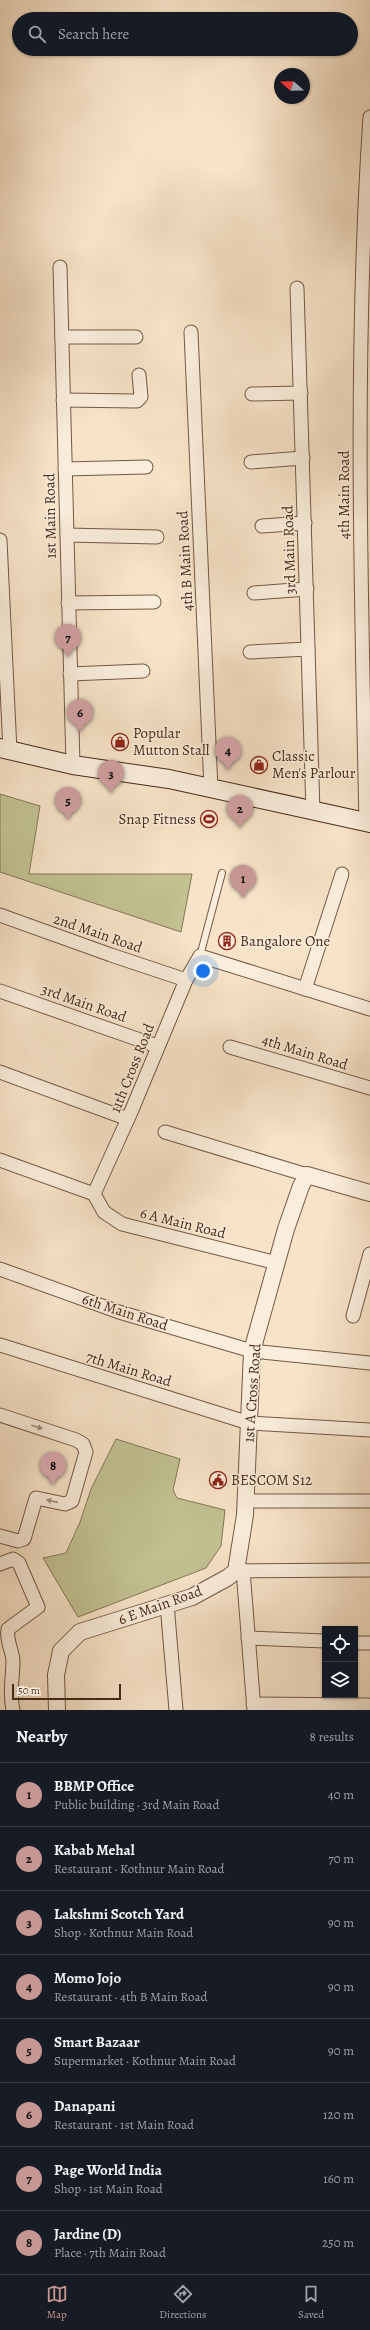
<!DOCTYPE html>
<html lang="en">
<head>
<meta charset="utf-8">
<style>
	body { margin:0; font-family:Alegreya,serif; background:#20242c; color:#f1f3f6 }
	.controls { position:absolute; right:12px; bottom:12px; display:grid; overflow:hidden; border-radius:0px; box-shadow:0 1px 3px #0004 }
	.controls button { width:36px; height:36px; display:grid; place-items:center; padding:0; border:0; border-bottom:1px solid #363941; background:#171b24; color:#f1f3f6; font:20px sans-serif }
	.compass { position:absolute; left:274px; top:68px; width:36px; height:36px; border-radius:50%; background:#171b24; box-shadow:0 1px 3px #0004; rotate:290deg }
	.scale { position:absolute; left:12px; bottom:10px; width:109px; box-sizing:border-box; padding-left:4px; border:2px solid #472a18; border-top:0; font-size:11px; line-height:14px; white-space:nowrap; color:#472a18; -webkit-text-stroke:3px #faeddb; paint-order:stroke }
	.you { position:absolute; left:203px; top:971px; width:14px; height:14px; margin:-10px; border:3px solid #fff; border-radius:50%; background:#1a73e8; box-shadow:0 0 0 6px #1a73e833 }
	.badge { display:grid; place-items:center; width:26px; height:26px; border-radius:50%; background:#c59692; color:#111; font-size:13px; font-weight:700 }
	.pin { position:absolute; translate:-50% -33px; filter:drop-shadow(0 1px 2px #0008) }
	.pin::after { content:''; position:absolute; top:21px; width:14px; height:12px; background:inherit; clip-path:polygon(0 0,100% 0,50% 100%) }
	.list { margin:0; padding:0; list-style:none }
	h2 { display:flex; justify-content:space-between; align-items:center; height:52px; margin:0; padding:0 16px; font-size:17px }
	h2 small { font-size:13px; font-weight:400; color:#9ea1a6 }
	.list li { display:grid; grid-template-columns:26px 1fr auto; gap:12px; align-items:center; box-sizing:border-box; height:64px; padding:0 16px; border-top:1px solid #363941 }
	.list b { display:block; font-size:15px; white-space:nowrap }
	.list p { margin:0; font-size:13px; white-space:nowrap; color:#9ea1a6 }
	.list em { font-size:13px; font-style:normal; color:#9ea1a6 }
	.icon { flex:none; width:22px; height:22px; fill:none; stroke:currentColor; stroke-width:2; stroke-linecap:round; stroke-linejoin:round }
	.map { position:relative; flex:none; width:370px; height:1710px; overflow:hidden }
	.search { position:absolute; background:#171b24; box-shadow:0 1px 3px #0004; left:12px; right:12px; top:12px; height:44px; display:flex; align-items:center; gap:10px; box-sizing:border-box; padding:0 14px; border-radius:22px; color:#9ea1a6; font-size:15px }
	.sheet { height:564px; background:#171b24 }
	nav { display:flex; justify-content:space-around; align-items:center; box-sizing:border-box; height:56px; border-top:1px solid #363941; background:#171b24; font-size:11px; color:#9ea1a6 }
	nav a { display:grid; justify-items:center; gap:2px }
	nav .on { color:#c59692 }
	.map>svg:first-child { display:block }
	.green { fill:#c2c293; stroke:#847656 }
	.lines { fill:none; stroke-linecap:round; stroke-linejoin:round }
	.service-casing { stroke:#735844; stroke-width:8 }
	.minor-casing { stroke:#735844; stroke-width:15 }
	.tertiary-casing { stroke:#735844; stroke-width:18 }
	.secondary-casing { stroke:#472a18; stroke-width:20 }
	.service { stroke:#faeddb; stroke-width:6 }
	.minor { stroke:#faeddb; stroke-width:13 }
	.tertiary { stroke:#faeddb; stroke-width:16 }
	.secondary { stroke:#faeddb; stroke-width:18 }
	.oneway { fill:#a08c7a }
	.labels { text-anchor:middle; stroke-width:3; stroke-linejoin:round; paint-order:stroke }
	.street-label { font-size:15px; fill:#472a18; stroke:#faeddb }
	.poi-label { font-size:15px; fill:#472a18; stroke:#faeddb; text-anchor:start }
</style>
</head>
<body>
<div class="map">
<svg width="370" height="1710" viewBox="0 0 370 1710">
	<rect width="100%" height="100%" fill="#f7e3c8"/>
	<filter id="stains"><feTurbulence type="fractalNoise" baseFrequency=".005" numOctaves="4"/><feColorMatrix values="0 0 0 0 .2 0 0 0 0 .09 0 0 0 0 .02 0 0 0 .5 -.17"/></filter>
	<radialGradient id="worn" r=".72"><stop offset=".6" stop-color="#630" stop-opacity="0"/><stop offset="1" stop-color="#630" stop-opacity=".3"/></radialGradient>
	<g class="green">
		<path d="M 0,794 L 40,806 L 29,874 L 192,874 L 181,932 L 0,872 Z"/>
		<path d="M 116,1439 L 180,1459 L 173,1490 L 177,1498 L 225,1510 L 221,1546 L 206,1568 L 78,1617 L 43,1558 L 66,1553 L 80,1522 L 91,1489 Z"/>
	</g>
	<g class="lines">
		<g class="service-casing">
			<path id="service" d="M 200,956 L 222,873"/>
		</g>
		<g class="minor-casing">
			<g id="minor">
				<path d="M 60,267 L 73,765"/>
				<path d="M 297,288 L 313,812"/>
				<path d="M 191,332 L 211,789"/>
				<path d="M 62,337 L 136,337"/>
				<path d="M 252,394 L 301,393"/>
				<path d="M 63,400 L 137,401 L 141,397 L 139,375"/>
				<path d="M 251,462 L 303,458"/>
				<path d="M 65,469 L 146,467"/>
				<path d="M 262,526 L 305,523"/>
				<path d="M 67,535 L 157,537"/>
				<path d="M 0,540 L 10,751"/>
				<path d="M 254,593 L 307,589"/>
				<path d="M 68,603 L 154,602"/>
				<path d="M 250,652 L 308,649"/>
				<path d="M 70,674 L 143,671"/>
				<path d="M 366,822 C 361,587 354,352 370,117"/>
				<path d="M 0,915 L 111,955 L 186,980"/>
				<path d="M 305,989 L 342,874"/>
				<path d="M 0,991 L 157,1046"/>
				<path d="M 230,1047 L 370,1088"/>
				<path d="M 0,1072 L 128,1119"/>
				<path d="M 165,1132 L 307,1175"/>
				<path d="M 0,1160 L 94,1194"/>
				<path d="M 94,1194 L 131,1112 L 186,980 L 200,956 L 370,1009"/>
				<path d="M 94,1194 L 104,1212 L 122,1224 L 277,1263"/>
				<path d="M 0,1269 L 119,1312 L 252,1351 L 370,1363"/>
				<path d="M 353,1316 L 370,1254"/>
				<path d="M 0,1345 L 249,1423 L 370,1430"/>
				<path d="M 0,1415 L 76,1440 L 83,1444 L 86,1452 L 72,1501 L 65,1504 L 36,1498 L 24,1539 L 18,1541 L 0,1536"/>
				<path d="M 245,1501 L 370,1501"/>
				<path d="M 0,1564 L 13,1559 L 19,1563 L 38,1607 L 8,1629 C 6,1641 12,1649 13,1660 C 13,1678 9,1692 13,1710"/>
				<path d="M 243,1570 L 254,1710"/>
				<path d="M 236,1571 L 370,1570"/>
				<path d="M 167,1604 L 176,1710"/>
				<path d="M 248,1638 L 325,1641"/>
				<path d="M 355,1643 L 370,1643"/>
				<path d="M 253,1704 L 368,1705"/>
			</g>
		</g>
		<g class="tertiary-casing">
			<path id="tertiary" d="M 57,1710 L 56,1675 L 61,1651 L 80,1632 L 192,1597 L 227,1578 L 236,1571 L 245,1515 L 252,1351 L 286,1229 L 301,1186 L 307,1175 L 370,1193"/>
		</g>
		<g class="secondary-casing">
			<path id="secondary" d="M 0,748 L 73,765 L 169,779 L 370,823"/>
		</g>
		<use href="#service" class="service"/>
		<use href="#minor" class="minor"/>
		<use href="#tertiary" class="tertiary"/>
		<use href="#secondary" class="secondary"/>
	</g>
	<defs><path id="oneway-solid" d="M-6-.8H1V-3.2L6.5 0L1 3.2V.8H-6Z"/></defs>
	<g class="oneway">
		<use href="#oneway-solid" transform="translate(37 1427) rotate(18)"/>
		<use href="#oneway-solid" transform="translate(52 1501) rotate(-167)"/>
	</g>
	<defs>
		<g id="shop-ring" transform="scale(0.9)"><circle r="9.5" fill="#faeddb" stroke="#8f2418" stroke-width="1.5"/><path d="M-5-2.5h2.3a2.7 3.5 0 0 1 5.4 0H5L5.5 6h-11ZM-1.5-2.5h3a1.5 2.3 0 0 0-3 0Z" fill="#8f2418"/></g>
		<g id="stadium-ring" transform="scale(0.9)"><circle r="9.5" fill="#faeddb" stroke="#8f2418" stroke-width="1.5"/><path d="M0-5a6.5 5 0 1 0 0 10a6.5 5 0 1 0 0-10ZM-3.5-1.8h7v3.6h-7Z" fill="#8f2418"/></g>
		<g id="building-ring" transform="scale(0.9)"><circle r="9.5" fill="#faeddb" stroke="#8f2418" stroke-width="1.5"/><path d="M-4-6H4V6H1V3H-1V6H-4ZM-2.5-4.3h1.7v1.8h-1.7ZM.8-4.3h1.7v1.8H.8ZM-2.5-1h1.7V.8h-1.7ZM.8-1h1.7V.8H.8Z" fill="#8f2418"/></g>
		<g id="civic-ring" transform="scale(0.9)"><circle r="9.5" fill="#faeddb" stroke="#8f2418" stroke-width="1.5"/><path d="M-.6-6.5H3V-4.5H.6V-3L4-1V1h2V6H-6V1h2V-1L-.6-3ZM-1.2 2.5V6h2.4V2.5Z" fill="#8f2418"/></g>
	</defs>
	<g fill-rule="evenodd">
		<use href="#shop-ring" x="120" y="742"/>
		<use href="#shop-ring" x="259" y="765"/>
		<use href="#stadium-ring" x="209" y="819"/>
		<use href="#building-ring" x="227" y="941"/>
		<use href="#civic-ring" x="218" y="1480"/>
	</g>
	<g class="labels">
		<g class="street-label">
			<text transform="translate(344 495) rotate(-90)" y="5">4th Main Road</text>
			<text transform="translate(50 516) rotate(-91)" y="5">1st Main Road</text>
			<text transform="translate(289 550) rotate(-92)" y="5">3rd Main Road</text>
			<text transform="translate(185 561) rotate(-93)" y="5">4th B Main Road</text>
			<text transform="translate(98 933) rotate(19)" y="5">2nd Main Road</text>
			<text transform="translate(84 1003) rotate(19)" y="5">3rd Main Road</text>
			<text transform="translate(305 1052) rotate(17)" y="5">4th Main Road</text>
			<text transform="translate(132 1068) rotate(-68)" y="5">11th Cross Road</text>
			<text transform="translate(183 1223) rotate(14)" y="5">6 A Main Road</text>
			<text transform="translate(125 1312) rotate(18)" y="5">6th Main Road</text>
			<text transform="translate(129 1369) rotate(17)" y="5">7th Main Road</text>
			<text transform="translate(252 1393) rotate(-86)" y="5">1st A Cross Road</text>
			<text transform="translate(160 1605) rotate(-20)" y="5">6 E Main Road</text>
		</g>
		<g class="poi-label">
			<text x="133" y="738">Popular<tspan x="133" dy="17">Mutton Stall</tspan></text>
			<text x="272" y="761">Classic<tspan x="272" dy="17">Men's Parlour</tspan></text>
			<text x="196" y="824" text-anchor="end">Snap Fitness</text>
			<text x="240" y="946">Bangalore One</text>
			<text x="231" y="1485">BESCOM S12</text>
		</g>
	</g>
	<rect width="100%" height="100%" filter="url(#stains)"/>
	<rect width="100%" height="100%" fill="url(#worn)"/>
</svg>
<div class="controls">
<button><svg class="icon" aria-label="locate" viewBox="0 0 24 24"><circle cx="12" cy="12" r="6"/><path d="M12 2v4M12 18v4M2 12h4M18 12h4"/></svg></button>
<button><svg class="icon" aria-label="layers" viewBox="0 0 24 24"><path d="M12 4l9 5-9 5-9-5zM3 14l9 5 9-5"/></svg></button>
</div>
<svg class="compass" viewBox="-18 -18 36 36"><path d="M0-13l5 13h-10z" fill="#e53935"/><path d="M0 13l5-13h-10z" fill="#9ea1a6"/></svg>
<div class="scale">50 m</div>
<div class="you"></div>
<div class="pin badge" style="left:243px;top:898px">1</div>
<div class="pin badge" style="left:240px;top:828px">2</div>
<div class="pin badge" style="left:111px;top:793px">3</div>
<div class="pin badge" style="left:228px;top:770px">4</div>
<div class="pin badge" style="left:68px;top:820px">5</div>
<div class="pin badge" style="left:80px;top:732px">6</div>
<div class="pin badge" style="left:68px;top:657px">7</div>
<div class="pin badge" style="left:53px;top:1485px">8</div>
<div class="search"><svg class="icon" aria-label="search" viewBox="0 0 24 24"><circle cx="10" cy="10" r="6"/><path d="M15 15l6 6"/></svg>Search here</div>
</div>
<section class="sheet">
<h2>Nearby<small>8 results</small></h2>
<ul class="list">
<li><span class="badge">1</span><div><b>BBMP Office</b><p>Public building · 3rd Main Road</p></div><em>40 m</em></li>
<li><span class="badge">2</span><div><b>Kabab Mehal</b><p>Restaurant · Kothnur Main Road</p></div><em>70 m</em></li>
<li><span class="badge">3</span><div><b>Lakshmi Scotch Yard</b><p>Shop · Kothnur Main Road</p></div><em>90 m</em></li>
<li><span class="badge">4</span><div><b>Momo Jojo</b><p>Restaurant · 4th B Main Road</p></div><em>90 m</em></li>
<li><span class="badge">5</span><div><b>Smart Bazaar</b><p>Supermarket · Kothnur Main Road</p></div><em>90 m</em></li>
<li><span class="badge">6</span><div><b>Danapani</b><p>Restaurant · 1st Main Road</p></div><em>120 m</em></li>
<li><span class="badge">7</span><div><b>Page World India</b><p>Shop · 1st Main Road</p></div><em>160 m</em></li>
<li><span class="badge">8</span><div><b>Jardine (D)</b><p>Place · 7th Main Road</p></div><em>250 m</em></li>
</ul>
</section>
<nav>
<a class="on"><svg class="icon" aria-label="map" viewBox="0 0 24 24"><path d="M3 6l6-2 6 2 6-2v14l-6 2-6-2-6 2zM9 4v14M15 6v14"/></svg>Map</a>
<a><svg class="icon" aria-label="directions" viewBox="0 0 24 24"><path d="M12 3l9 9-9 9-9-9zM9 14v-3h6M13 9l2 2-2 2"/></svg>Directions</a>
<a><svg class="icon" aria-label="saved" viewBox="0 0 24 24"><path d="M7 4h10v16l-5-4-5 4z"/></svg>Saved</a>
</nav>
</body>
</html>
